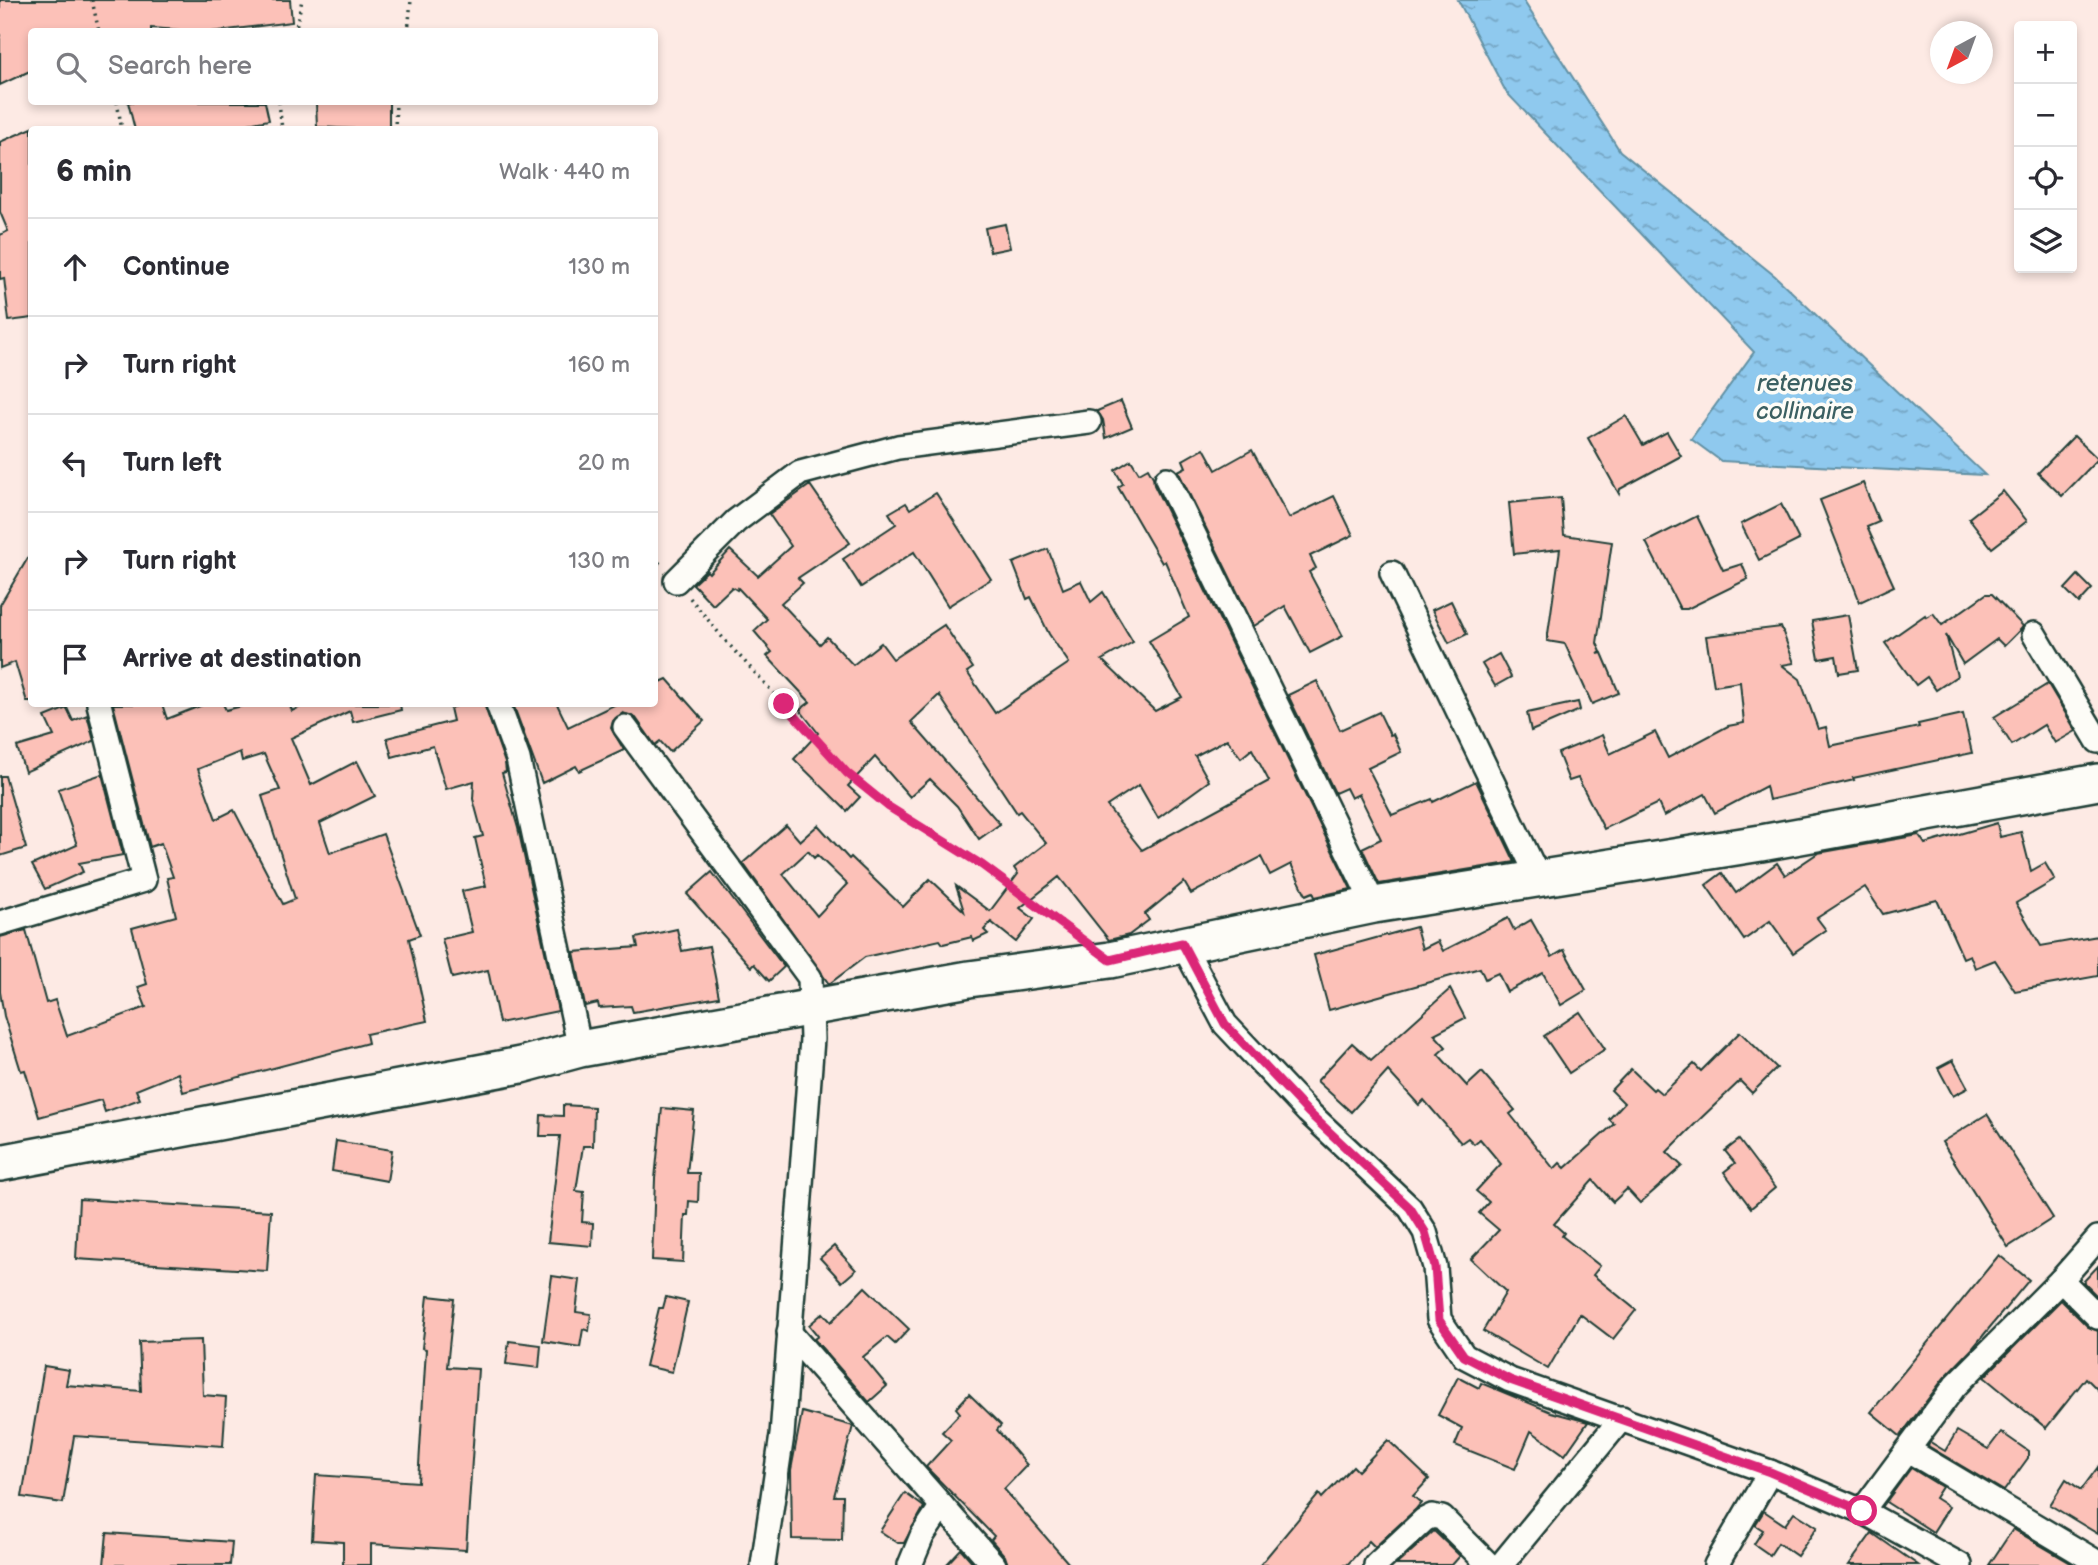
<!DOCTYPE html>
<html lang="en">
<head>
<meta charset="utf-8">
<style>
	body { margin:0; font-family:"Balsamiq Sans",sans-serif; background:#f2f2f3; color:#2b2b33 }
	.controls { position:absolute; right:21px; top:21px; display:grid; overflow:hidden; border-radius:7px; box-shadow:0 4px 10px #0003 }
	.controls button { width:63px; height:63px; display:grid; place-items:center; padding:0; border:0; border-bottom:2px solid #e1e1e2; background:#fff; color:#2b2b33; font:35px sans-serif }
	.compass { position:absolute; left:1930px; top:21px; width:63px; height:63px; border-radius:50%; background:#fff; box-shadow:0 4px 10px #0003; rotate:221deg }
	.stop { position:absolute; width:21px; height:21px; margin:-16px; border:5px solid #db2777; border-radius:50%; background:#fff }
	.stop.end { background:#db2777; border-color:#fff; box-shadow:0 2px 7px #0008 }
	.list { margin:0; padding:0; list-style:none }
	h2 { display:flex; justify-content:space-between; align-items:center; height:91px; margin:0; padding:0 28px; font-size:30px }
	h2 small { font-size:23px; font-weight:400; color:#7c7c81 }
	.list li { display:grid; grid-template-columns:46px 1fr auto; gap:21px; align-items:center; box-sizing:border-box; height:98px; padding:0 28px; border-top:2px solid #e1e1e2 }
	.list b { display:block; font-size:26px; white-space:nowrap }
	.list em { font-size:23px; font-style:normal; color:#7c7c81 }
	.icon { flex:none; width:38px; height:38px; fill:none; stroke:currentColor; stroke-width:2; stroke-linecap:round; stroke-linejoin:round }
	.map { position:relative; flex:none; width:2098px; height:1565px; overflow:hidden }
	.search { position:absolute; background:#fff; box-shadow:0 4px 10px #0003; left:28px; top:28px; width:630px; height:77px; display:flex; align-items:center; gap:18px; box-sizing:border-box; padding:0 24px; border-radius:7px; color:#7c7c81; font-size:26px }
	.panel { position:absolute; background:#fff; box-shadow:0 4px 10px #0003; left:28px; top:126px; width:630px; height:581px; border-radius:7px }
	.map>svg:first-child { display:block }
	.water { fill:url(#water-ripples); stroke:#6291a4; stroke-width:2 }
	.building { fill:#fcc1b8; stroke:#1f3d34; stroke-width:2; fill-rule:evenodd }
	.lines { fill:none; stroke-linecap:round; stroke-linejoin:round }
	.street-casing { stroke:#1f3d34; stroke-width:28 }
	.primary-casing { stroke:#1f3d34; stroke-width:40 }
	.path { stroke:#1f3d34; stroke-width:3.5; stroke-dasharray:2 5; stroke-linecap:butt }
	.street { stroke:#fdfcf7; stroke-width:23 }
	.primary { stroke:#fdfcf7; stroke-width:35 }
	.route { stroke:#db2777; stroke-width:9 }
	.labels { text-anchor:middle; stroke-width:7; stroke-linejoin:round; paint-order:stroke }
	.water-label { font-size:24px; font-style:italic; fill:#3b6062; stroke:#fdfcf7 }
</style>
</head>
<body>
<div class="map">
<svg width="2098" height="1565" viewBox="0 0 2098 1565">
	<defs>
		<pattern id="water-ripples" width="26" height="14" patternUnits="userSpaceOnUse" patternTransform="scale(1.75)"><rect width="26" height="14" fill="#8fc9ee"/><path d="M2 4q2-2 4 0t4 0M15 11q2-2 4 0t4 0" fill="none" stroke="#74a4c2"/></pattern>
	</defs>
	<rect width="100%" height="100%" fill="#fdeae4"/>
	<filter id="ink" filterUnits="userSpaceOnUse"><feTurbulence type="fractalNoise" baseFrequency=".0143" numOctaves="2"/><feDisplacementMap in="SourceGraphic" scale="14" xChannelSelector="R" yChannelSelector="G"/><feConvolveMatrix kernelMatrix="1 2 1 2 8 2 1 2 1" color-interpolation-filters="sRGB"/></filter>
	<g filter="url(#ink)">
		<path class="water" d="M 1458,0 L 1523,0 L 1620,151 L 1775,276 L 1985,475 L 1721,461 L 1691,439 L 1754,352 L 1506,92 Z"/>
		<g class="building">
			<path d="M 0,0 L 290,0 L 292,22 L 211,32 L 151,28 L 151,32 L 32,32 L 32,70 L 0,85 Z"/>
			<path d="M 128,102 L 265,102 L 269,120 L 215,130 L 135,130 Z"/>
			<path d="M 316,102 L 389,102 L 389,127 L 377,127 L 377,130 L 317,127 Z"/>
			<path d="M 32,128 L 32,318 L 9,321 L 4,278 L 0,279 L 0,235 L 8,231 L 0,212 L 0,142 Z"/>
			<path d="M 1005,224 L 1010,248 L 990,252 L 985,228 Z"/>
			<path d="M 1121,401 L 1132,427 L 1106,438 L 1103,420 L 1097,411 Z"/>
			<path d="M 1626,416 L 1643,445 L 1667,432 L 1681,456 L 1620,489 L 1619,494 L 1588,438 Z"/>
			<path d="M 2074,436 L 2098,459 L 2062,496 L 2038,473 Z"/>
			<path d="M 1204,448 L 1216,470 L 1252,450 L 1289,518 L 1334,496 L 1353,535 L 1310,556 L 1316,568 L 1309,572 L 1343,636 L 1310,653 L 1285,606 L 1254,626 L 1178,471 L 1186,467 L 1183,460 Z"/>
			<path d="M 1131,460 L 1139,473 L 1148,468 L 1153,477 L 1154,485 L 1351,889 L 1315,897 L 1313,892 L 1306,895 L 1291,864 L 1270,875 L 1261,857 L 1191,894 L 1184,882 L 1145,914 L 1149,920 L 1129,935 L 1109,940 L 1059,877 L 1020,908 L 1034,919 L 1016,942 L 991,922 L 984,930 L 988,934 L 973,941 L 972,937 L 943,944 L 940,940 L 865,957 L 829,984 L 743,863 L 786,825 L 800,841 L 818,825 L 849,859 L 851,857 L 903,907 L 930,879 L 964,911 L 956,886 L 990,911 L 1018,874 L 1014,868 L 1046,843 L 1020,811 L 1017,813 L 939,695 L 911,722 L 1000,824 L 979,839 L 957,806 L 930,779 L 910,797 L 875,757 L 848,786 L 860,797 L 847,811 L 794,759 L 818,733 L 800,710 L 810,702 L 767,656 L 772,652 L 754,631 L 767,619 L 738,588 L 737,590 L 732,587 L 713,605 L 693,584 L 707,571 L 709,573 L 730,550 L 758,576 L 791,546 L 769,514 L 810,485 L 850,543 L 798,578 L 803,583 L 781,603 L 820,644 L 827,637 L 853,665 L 881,643 L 893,659 L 944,625 L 973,668 L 967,672 L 995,713 L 1069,663 L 1049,634 L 1031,597 L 1027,599 L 1013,563 L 1048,549 L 1063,589 L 1081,581 L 1091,602 L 1103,592 L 1133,642 L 1102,660 L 1155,711 L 1182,697 L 1149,641 L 1189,617 L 1165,561 L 1162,563 L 1118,487 L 1123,484 L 1115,470 ZM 1227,739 L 1241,758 L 1252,749 L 1269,781 L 1142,850 L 1107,806 L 1139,785 L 1158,818 L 1209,781 L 1195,756 ZM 808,851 L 814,858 L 817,855 L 847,884 L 817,916 L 783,874 Z"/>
			<path d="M 1863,483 L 1879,522 L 1867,527 L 1894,586 L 1860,602 L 1820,500 Z"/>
			<path d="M 2003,491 L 2027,521 L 1992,548 L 1969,518 Z"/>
			<path d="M 936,493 L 991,579 L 948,606 L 914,552 L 861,587 L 843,559 L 896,524 L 889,513 L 906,503 L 910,509 Z"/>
			<path d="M 1561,498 L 1564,535 L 1612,542 L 1597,643 L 1601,652 L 1598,654 L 1602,653 L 1619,693 L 1592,704 L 1565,644 L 1547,641 L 1560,549 L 1514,554 L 1509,503 Z"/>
			<path d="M 1781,504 L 1799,540 L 1759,560 L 1741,524 Z"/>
			<path d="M 1697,516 L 1723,570 L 1742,564 L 1748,579 L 1687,609 L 1680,609 L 1646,542 Z"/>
			<path d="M 32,551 L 32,702 L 27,702 L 15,662 L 0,668 L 0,605 Z"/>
			<path d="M 2078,575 L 2092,589 L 2079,603 L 2065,589 Z"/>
			<path d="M 1986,594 L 1992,594 L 2023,626 L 2021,629 L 2004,646 L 1997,639 L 1963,664 L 1946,635 L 1957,676 L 1936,690 L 1927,677 L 1916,685 L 1885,643 L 1925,615 L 1926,617 L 1933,613 L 1942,625 Z"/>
			<path d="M 1451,601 L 1467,634 L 1449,643 L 1432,610 Z"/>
			<path d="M 1848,615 L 1858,670 L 1839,673 L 1836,656 L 1819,659 L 1812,621 Z"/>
			<path d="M 1781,627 L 1794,663 L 1782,665 L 1800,679 L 1818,729 L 1826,727 L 1830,746 L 1919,727 L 1918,724 L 1963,714 L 1972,753 L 1853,778 L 1854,780 L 1769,800 L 1766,786 L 1715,813 L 1705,794 L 1664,816 L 1658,803 L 1604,829 L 1578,778 L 1569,781 L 1558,753 L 1602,735 L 1610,754 L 1655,732 L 1668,758 L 1728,726 L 1744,723 L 1740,682 L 1714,686 L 1706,636 Z"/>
			<path d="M 1499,654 L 1511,677 L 1495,686 L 1482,664 Z"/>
			<path d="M 667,679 L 704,721 L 670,752 L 660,741 L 655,745 L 636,718 L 623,713 L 613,721 L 611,728 L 624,750 L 579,771 L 576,766 L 542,783 L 513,704 L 557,704 L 568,727 L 616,704 L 654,704 L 654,685 Z"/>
			<path d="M 1317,681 L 1340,730 L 1379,712 L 1390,735 L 1393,734 L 1401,752 L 1368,768 L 1392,815 L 1432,799 L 1433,802 L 1476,781 L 1515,862 L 1379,884 L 1362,848 L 1381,839 L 1359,794 L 1351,798 L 1346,788 L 1335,793 L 1288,695 Z"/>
			<path d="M 2048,684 L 2076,731 L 2055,743 L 2044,725 L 2012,745 L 1994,717 Z"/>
			<path d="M 1578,702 L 1580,710 L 1531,731 L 1527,713 Z"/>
			<path d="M 113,704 L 162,704 L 167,719 L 205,704 L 223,704 L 226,710 L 250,704 L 289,704 L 292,711 L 307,704 L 400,704 L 401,710 L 353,722 L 350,711 L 291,738 L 311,785 L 357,761 L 375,796 L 320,823 L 330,853 L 383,834 L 420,935 L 409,939 L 427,1021 L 366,1034 L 368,1043 L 183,1092 L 178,1073 L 136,1090 L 140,1099 L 105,1112 L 101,1100 L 39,1117 L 25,1070 L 21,1071 L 4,1016 L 0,992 L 0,937 L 26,930 L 46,1003 L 55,1000 L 67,1036 L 146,1007 L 138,987 L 147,984 L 132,928 L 176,916 L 167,878 L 173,877 L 161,843 L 150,847 ZM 240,752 L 242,761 L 264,754 L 280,790 L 262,796 L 295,899 L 283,904 L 234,810 L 216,819 L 198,769 Z"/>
			<path d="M 464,704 L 484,704 L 505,763 L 506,772 L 502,773 L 518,828 L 558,1011 L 499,1023 L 488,970 L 452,978 L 442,939 L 472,932 L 462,891 L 486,886 L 475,838 L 483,836 L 473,799 L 474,781 L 446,789 L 433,746 L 392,757 L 387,738 L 453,721 L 450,708 Z"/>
			<path d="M 67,708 L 73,721 L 87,715 L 94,741 L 25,772 L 17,747 L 54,736 L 45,717 Z"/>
			<path d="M 102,774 L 123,855 L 79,863 L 83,872 L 45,889 L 32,865 L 77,845 L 58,789 Z"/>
			<path d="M 0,776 L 5,776 L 26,848 L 0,856 Z"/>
			<path d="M 1997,823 L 2000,837 L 2021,832 L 2031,871 L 2045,863 L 2055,880 L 2016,903 L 2041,946 L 2098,936 L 2098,976 L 2015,991 L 1995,960 L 1975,968 L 1970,955 L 1963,958 L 1937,900 L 1883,914 L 1865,887 L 1817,918 L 1826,930 L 1793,953 L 1770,921 L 1744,940 L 1706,885 L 1722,873 L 1736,893 L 1777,863 L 1785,875 L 1818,853 L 1919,835 L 1925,844 Z"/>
			<path d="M 712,872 L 784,967 L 769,981 L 754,964 L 751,967 L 687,894 Z"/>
			<path d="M 1508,918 L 1514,930 L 1531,920 L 1552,957 L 1564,950 L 1586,990 L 1561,1005 L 1543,973 L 1507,992 L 1498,973 L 1485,979 L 1480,968 L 1329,1010 L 1314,955 L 1416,927 L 1422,949 L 1438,941 L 1443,951 Z"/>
			<path d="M 677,929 L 682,951 L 709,946 L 719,997 L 633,1012 L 631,1006 L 599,1008 L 598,1003 L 585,1006 L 574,952 L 638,947 L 636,938 Z"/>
			<path d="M 1450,989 L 1465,1018 L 1434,1034 L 1446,1047 L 1438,1054 L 1467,1086 L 1482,1072 L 1515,1110 L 1510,1114 L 1554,1169 L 1560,1163 L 1565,1168 L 1614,1124 L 1609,1119 L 1624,1103 L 1611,1090 L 1631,1069 L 1653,1090 L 1655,1088 L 1662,1094 L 1694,1064 L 1701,1071 L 1740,1032 L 1777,1068 L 1752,1093 L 1740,1081 L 1697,1122 L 1667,1152 L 1682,1166 L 1640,1203 L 1627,1189 L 1613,1202 L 1593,1180 L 1554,1224 L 1564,1233 L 1562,1236 L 1600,1266 L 1593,1275 L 1636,1310 L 1613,1339 L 1580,1314 L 1548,1369 L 1483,1331 L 1506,1292 L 1471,1259 L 1499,1230 L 1479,1213 L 1489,1202 L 1476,1191 L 1501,1164 L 1480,1139 L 1474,1144 L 1468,1138 L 1461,1143 L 1424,1100 L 1419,1105 L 1388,1071 L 1351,1112 L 1317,1081 L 1352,1043 L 1371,1060 Z"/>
			<path d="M 1580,1012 L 1605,1049 L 1569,1073 L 1544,1036 Z"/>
			<path d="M 1953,1060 L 1968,1088 L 1953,1096 L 1938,1068 Z"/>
			<path d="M 563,1105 L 594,1107 L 593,1146 L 583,1146 L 576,1191 L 584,1192 L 582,1222 L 593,1223 L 592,1246 L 548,1242 L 560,1136 L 540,1136 L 541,1115 L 563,1116 Z"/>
			<path d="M 662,1108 L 694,1111 L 687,1173 L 699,1173 L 698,1202 L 689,1201 L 688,1215 L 685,1215 L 683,1262 L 652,1260 L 655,1179 Z"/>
			<path d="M 1987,1114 L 2053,1218 L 2008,1247 L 1942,1142 Z"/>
			<path d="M 1739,1140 L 1775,1188 L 1751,1208 L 1724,1172 L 1735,1163 L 1725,1151 Z"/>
			<path d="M 336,1141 L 392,1150 L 387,1181 L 332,1171 Z"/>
			<path d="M 79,1199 L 271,1211 L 267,1271 L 76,1259 Z"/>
			<path d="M 834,1246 L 856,1270 L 842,1282 L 820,1258 Z"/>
			<path d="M 1999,1255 L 2029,1280 L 1972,1349 L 1944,1378 L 1900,1436 L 1871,1412 Z"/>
			<path d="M 2098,1266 L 2098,1297 L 2083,1282 Z"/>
			<path d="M 552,1276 L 580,1280 L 576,1312 L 591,1314 L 589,1331 L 583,1329 L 580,1347 L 543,1341 Z"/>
			<path d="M 865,1287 L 909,1329 L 895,1344 L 887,1337 L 863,1357 L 887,1386 L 869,1402 L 814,1339 L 818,1336 L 809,1325 L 823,1313 L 831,1322 Z"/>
			<path d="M 428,1296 L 454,1299 L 447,1367 L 478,1369 L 466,1550 L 371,1544 L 371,1565 L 343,1565 L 343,1542 L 312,1540 L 316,1475 L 418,1482 L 426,1349 L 422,1348 Z"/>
			<path d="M 666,1297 L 688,1302 L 672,1372 L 645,1366 L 659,1308 L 663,1308 Z"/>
			<path d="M 2061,1300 L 2088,1327 L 2098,1331 L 2098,1390 L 2086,1378 L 2046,1428 L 1984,1377 Z"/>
			<path d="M 201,1340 L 203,1395 L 226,1397 L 223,1446 L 74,1436 L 63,1503 L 22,1497 L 44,1366 L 69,1370 L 66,1385 L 141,1391 L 139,1342 Z"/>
			<path d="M 509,1341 L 541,1345 L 539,1368 L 506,1364 Z"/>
			<path d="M 1458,1377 L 1479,1388 L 1481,1383 L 1551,1412 L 1588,1422 L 1565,1455 L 1531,1431 L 1515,1469 L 1455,1445 L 1462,1428 L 1438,1415 Z"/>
			<path d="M 969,1394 L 1001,1425 L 997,1430 L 1027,1465 L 1004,1489 L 1070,1565 L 1008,1565 L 1005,1556 L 991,1540 L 994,1536 L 926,1467 L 951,1440 L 942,1432 L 960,1413 L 956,1408 Z"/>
			<path d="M 802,1412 L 853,1426 L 834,1496 L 843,1496 L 842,1540 L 792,1539 L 791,1470 Z"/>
			<path d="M 1957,1431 L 1988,1449 L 2001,1432 L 2028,1451 L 2028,1458 L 2004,1491 L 1928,1446 L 1930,1442 L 1945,1451 Z"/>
			<path d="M 1388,1440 L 1429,1479 L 1413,1496 L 1421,1503 L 1416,1509 L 1375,1547 L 1369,1541 L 1347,1565 L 1260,1565 L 1319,1494 L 1322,1498 L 1353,1466 L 1358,1471 Z"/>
			<path d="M 2098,1467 L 2098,1534 L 2050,1505 L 2066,1479 L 2081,1490 Z"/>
			<path d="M 1911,1468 L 1942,1487 L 1935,1498 L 1949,1507 L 1933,1532 L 1886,1502 Z"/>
			<path d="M 905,1493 L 924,1507 L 904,1543 L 898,1543 L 880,1531 Z"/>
			<path d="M 1764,1511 L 1785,1525 L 1794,1512 L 1817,1527 L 1797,1556 L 1778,1543 L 1770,1555 L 1754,1544 L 1763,1530 L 1755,1525 Z"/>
			<path d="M 2013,1529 L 2074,1565 L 1989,1565 Z"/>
			<path d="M 1434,1531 L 1460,1556 L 1452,1565 L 1396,1565 Z"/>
			<path d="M 107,1533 L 232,1542 L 230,1565 L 104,1565 Z"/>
			<path d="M 1872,1533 L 1918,1565 L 1849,1565 Z"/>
			<path d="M 961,1549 L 975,1565 L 946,1565 Z"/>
		</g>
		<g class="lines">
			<g class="street-casing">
				<g id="street">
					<path d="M 1167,479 L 1374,905"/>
					<path d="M 1392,573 L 1539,879"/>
					<path d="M 676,581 L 736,521 L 800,473 L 898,447 L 1089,422"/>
					<path d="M 2034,634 L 2098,741"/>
					<path d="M 498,704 L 518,759 L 580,1049"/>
					<path d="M 625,727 L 810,978 L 812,1039 L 782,1435 L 763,1565"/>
					<path d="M 0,923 L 144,880 L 99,704"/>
					<path d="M 1182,943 L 1225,1024 L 1308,1112 L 1410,1208 L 1425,1232 L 1435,1267 L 1439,1319 L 1464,1356 L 1510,1380 L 1770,1472 L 1862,1511 L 1960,1565"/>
					<path d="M 2061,1280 L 2098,1317"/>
					<path d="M 789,1332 L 994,1565"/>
					<path d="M 1908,1450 L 2098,1563"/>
					<path d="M 1862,1511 L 1955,1386 L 2061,1280 L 2098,1238"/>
					<path d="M 910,1565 L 922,1536 L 942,1506"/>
					<path d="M 1376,1565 L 1424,1520 L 1432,1516 L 1442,1518 L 1489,1565"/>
					<path d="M 1501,1565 L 1622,1418"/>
					<path d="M 1716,1565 L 1770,1472"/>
				</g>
			</g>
			<g class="primary-casing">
				<path id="primary" d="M 0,1163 L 521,1065 L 580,1049 L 969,979 L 1110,960 L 1374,905 L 1761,843 L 2098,782"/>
			</g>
			<g class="path">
				<path d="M 92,0 L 99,32"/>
				<path d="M 295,32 L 302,0"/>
				<path d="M 408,32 L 411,0"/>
				<path d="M 117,102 L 122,130"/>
				<path d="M 279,102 L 282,130"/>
				<path d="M 395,130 L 396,102"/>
				<path d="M 654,557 L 662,566"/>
				<path d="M 690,598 L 723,638 L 847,773 L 889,807 L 982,865 L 1077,936"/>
			</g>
			<use href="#street" class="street"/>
			<use href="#primary" class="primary"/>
		</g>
	</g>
	<g class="lines" filter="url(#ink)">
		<path class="route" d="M 784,704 L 847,773 L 889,807 L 982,865 L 1110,960 L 1182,943 L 1225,1024 L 1308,1112 L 1410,1208 L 1425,1232 L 1435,1267 L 1439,1320 L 1464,1356 L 1510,1380 L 1770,1472 L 1862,1511"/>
	</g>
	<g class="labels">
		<g class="water-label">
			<text x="1805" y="391">retenues<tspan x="1805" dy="28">collinaire</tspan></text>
		</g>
	</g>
</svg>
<div class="controls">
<button>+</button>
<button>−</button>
<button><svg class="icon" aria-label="locate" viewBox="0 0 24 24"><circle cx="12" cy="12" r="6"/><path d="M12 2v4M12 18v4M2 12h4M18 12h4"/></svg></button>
<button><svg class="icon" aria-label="layers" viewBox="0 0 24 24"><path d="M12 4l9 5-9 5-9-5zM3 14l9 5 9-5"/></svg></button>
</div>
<svg class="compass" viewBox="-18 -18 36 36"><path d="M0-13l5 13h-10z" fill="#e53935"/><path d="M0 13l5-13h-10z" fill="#7c7c81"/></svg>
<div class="stop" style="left:1862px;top:1511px"></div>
<div class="stop end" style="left:784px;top:704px"></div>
<div class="search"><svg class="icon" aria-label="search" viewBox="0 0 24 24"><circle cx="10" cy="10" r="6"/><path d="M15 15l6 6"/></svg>Search here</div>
<section class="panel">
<h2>6 min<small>Walk · 440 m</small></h2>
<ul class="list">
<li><svg class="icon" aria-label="ahead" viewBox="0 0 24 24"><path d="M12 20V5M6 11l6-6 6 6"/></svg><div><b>Continue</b></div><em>130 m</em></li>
<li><svg class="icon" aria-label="right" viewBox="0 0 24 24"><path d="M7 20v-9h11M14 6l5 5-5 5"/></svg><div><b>Turn right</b></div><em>160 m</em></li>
<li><svg class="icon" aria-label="left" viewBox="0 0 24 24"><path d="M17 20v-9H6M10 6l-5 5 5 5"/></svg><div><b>Turn left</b></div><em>20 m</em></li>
<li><svg class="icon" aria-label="right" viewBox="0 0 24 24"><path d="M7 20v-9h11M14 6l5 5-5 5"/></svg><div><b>Turn right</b></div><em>130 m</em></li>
<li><svg class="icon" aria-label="arrive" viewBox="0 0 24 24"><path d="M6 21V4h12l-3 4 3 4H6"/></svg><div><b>Arrive at destination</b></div></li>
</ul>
</section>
</div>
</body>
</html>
